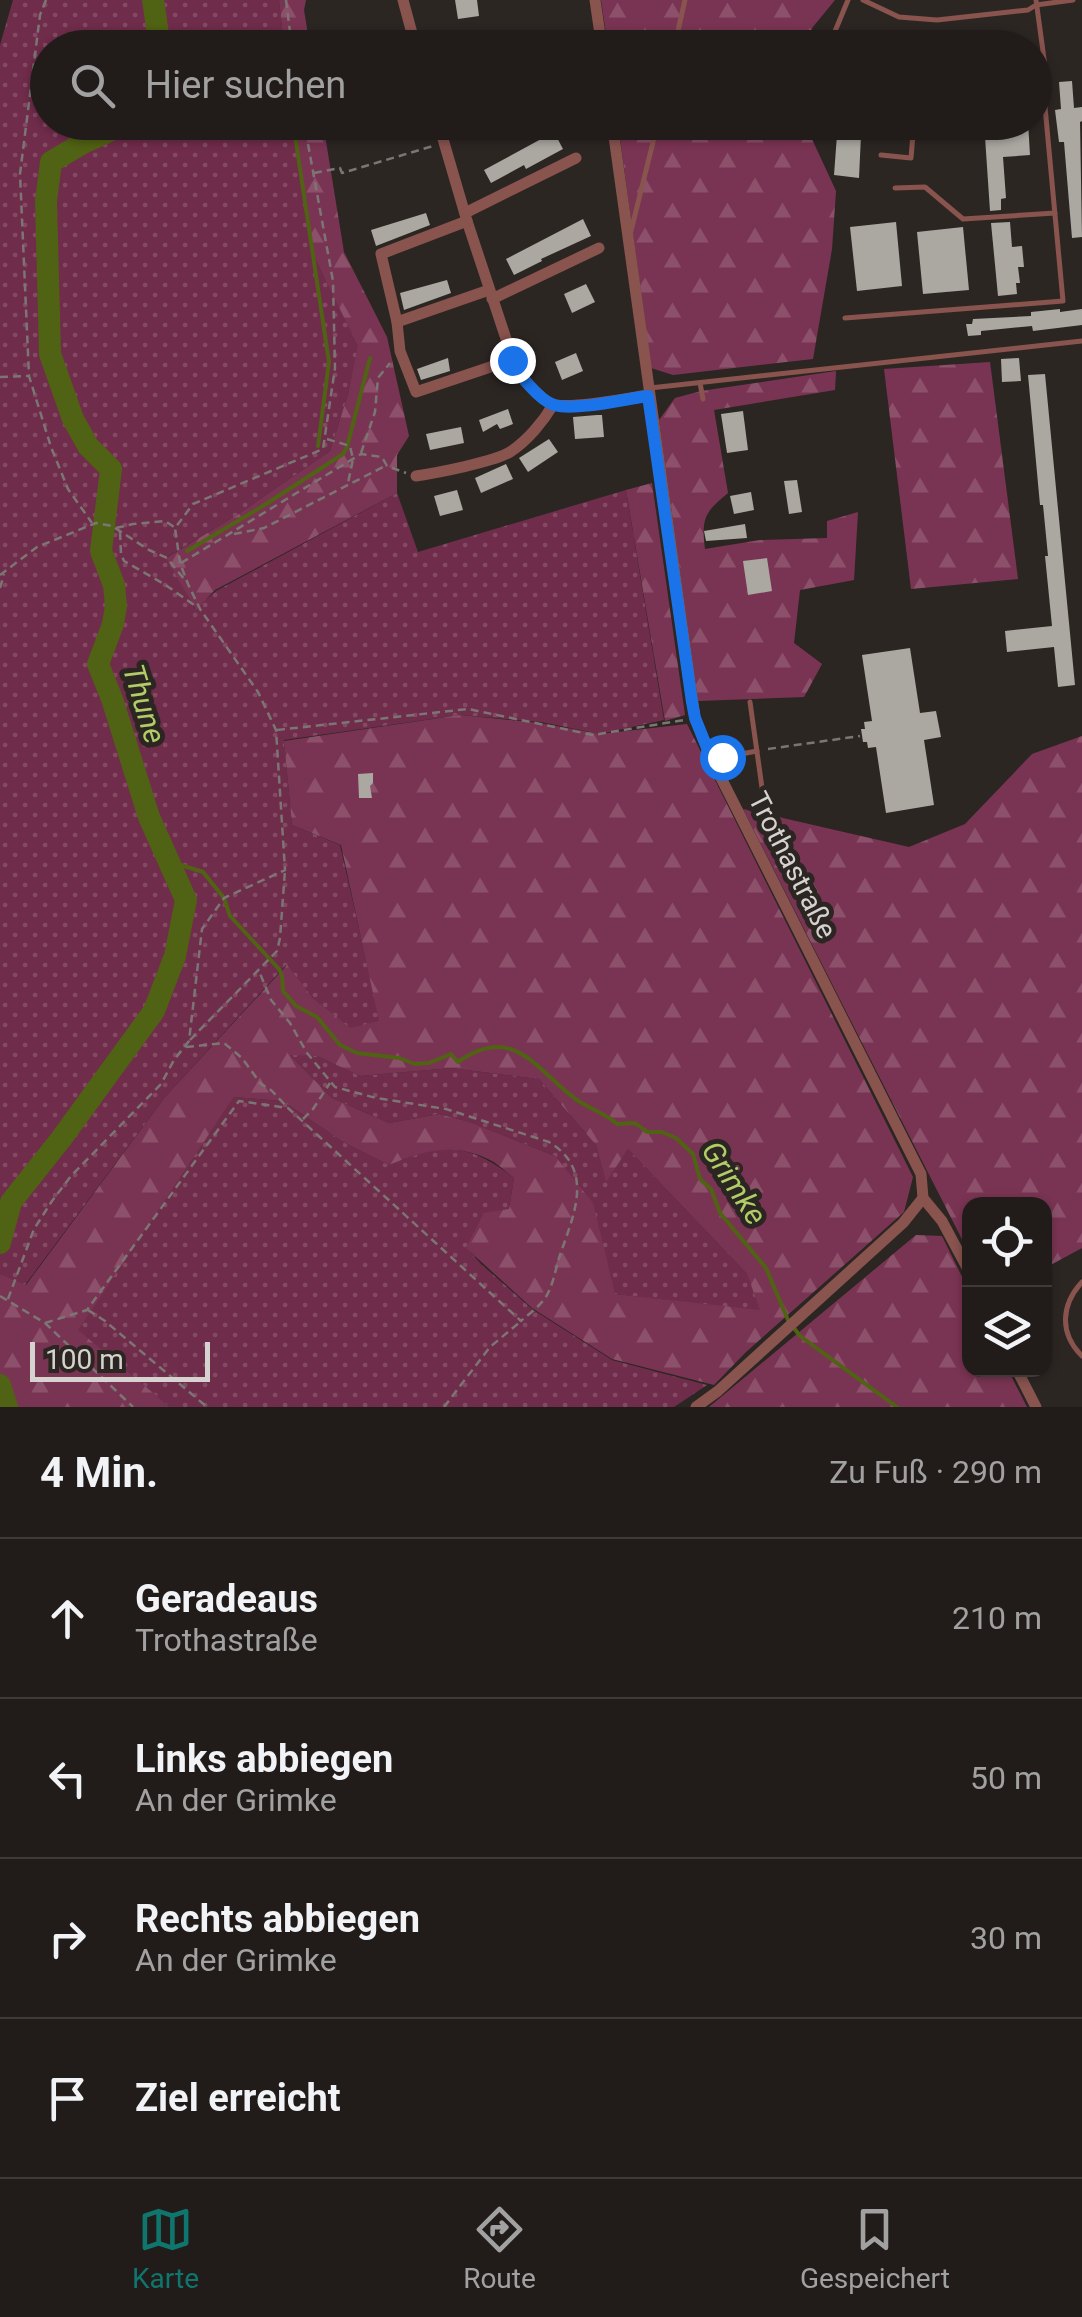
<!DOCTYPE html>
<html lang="de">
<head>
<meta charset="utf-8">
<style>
	body { margin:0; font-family:Roboto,sans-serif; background:#292523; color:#f1f3f6 }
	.controls { position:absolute; right:30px; bottom:30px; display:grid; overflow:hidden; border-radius:20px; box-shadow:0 2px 8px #0004 }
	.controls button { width:90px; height:90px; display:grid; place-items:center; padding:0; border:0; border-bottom:2px solid #3e3a39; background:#211c1a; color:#f1f3f6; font:50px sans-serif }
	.scale { position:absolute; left:30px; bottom:25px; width:180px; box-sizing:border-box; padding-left:10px; border:5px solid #d5d2cf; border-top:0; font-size:28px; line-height:35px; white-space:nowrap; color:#d5d2cf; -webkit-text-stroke:8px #2c2623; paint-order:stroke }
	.stop { position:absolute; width:30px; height:30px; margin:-22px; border:8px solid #1a73e8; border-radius:50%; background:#fff }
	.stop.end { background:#1a73e8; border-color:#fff; box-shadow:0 2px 10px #0008 }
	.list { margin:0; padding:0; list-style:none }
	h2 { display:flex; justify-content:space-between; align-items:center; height:130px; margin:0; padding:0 40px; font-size:42px }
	h2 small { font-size:32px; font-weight:400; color:#a2a1a2 }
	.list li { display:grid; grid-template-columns:65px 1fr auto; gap:30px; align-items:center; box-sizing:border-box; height:160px; padding:0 40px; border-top:2px solid #3e3a39 }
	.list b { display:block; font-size:38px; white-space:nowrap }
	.list p { margin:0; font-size:32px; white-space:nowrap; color:#a2a1a2 }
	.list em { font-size:32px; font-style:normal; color:#a2a1a2 }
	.icon { flex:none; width:55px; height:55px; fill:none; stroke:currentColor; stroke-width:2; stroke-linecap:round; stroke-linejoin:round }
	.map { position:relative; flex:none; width:1082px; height:1407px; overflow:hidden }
	.search { position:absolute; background:#211c1a; box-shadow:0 2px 8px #0004; left:30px; right:30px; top:30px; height:110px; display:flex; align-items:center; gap:25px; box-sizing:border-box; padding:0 35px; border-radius:55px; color:#a2a1a2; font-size:38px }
	.sheet { height:770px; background:#211c1a }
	nav { display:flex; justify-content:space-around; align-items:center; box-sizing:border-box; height:140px; border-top:2px solid #3e3a39; background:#211c1a; font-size:28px; color:#a2a1a2 }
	nav a { display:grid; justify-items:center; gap:5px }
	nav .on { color:#0f766e }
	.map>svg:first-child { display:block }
	.grass { fill:url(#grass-dots) }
	.forest { fill:url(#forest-firs); fill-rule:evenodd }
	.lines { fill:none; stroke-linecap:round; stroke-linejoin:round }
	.stream { stroke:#506213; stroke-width:4 }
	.river { stroke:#506213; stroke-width:22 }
	.building { fill:#aaa8a1 }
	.path { stroke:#7b7673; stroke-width:2.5; stroke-dasharray:8 5; stroke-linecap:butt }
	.lane { stroke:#89534e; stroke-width:5 }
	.street { stroke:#89534e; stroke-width:11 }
	.route { stroke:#1a73e8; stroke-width:12 }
	.labels { text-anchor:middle; stroke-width:10; stroke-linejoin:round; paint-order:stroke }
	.street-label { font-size:28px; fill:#d5d2cf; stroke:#2c2623 }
	.water-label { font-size:30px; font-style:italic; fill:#b1cd67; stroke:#2c2623 }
</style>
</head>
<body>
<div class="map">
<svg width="1082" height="1407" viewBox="0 0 1082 1407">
	<defs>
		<pattern id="grass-dots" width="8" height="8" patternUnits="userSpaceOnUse" patternTransform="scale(2.5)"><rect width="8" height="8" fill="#702c4b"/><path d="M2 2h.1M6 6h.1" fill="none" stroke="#844a64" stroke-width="1.8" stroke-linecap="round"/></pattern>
		<pattern id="forest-firs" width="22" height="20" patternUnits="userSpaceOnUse" patternTransform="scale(2.5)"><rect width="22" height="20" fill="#7a3453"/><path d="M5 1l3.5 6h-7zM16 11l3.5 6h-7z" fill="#8c506b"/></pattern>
	</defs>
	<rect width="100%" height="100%" fill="#2c2623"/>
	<g class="grass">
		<path d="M 13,0 L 279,0 L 284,47 L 48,48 L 48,122 L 295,123 L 313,254 L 359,346 L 348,394 L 330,451 L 240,513 L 167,557 L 195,609 L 216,591 L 397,493 L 418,552 L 626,490 L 664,720 L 600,734 L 541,722 L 460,715 L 284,740 L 292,825 L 340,845 L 380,1021 L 350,1029 L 313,998 L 286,965 L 165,1097 L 25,1285 L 0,1274 L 0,45 Z"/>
		<path d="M 289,1054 L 317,1056 L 360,1076 L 451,1068 L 539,1079 L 596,1145 L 606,1181 L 628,1149 L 747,1274 L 761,1311 L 614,1294 L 555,1156 L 470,1122 L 439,1114 L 389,1123 L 332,1098 Z"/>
		<path d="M 234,1097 L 283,1101 L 343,1142 L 389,1165 C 441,1143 468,1142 514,1178 L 509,1209 L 466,1247 L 481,1264 L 532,1309 L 612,1360 L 707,1385 L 674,1407 L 170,1407 L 77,1330 Z"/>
	</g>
	<g class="forest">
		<path d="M 279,0 L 306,0 L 304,10 L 310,47 L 284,47 Z"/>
		<path d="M 601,0 L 835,0 L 812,28 L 808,48 L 608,47 Z"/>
		<path d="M 295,123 L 323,123 L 344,252 L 387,337 L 409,436 L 397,455 L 397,493 L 215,590 L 196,610 L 166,558 L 240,513 L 330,451 L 348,394 L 358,346 L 313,254 Z"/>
		<path d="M 618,123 L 809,123 L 811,137 L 836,191 L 832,249 L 813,359 L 673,375 L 651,368 Z"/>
		<path d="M 990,362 L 1018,579 L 911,589 L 884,369 Z"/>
		<path d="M 836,371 L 835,390 L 714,410 L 728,493 C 705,512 701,518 705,549 L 760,540 L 827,538 L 827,521 L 858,512 L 854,580 L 800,590 L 794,643 L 822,664 L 804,697 L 698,701 L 659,420 L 675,398 L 701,391 Z"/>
		<path d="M 652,483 L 685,715 L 665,721 L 626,490 Z"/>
		<path d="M 460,715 L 540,723 L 600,734 L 687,724 L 913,1177 L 904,1212 L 746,1352 L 714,1385 L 612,1359 L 532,1308 L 466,1248 L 484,1213 L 509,1209 L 514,1178 C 506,1172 497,1163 488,1159 C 453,1142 423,1151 389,1165 L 343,1142 L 283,1101 L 234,1097 L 78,1330 L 170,1407 L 0,1407 L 0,1274 L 26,1285 L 165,1097 L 287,965 L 313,998 L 350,1028 L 379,1021 L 341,845 L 292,825 L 284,741 ZM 290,1055 L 317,1056 L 360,1076 L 451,1068 L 539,1079 L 596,1145 L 606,1182 L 628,1149 L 747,1274 L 760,1310 L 615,1294 L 593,1203 L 555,1156 L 470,1122 L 439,1114 L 389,1123 L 332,1098 Z"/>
		<path d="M 1082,736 L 1082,1248 L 1045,1268 L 1044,1204 L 970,1204 L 969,1253 L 743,809 L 909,847 L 965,824 L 1032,754 Z"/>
		<path d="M 916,1235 L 942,1236 L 969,1291 L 970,1370 L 1008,1370 L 1027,1407 L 709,1407 Z"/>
	</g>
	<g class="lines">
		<g class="stream">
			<path d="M 293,122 L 329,362 L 318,446"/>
			<path d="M 187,551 L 263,506 L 343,454 L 347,447 L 370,358"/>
			<path d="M 168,861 L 203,872 L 224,898 L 230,916 L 279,969 L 282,976 L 283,991 L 296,1006 L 317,1017 L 340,1045 L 357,1053 L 399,1058 L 415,1064 L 429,1063 L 451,1054 L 458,1062 C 515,1022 536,1071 577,1100 C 590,1109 605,1113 617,1124 L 635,1123 L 647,1132 L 662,1132 L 676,1138 L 693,1154 L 700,1179 L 711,1189 L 720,1213 L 766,1268 L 788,1320"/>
			<path d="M 794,1328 L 800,1336 L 897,1407"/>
		</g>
		<g class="river">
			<path d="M 153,0 L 160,48"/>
			<path d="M 0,1243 L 11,1202 L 61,1139 L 154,1011 L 175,956 L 186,900 L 149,817 L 112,699 L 98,664 L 113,624 L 116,606 L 114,585 L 101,551 L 111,469 L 88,446 L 73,419 L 50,354 L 46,201 L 51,162 L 83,143 L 116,128 L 122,122"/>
			<path d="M 0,1385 L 7,1407"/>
		</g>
	</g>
	<g class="building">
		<path d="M 455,0 L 477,0 L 479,16 L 458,19 Z"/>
		<path d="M 1072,81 L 1074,108 L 1082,107 L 1082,121 L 1080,122 L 1082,237 L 1072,238 L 1064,142 L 1059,142 L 1055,110 L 1061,109 L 1059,82 Z"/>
		<path d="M 853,122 L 891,122 L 890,138 L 861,135 L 859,178 L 834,175 L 837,135 L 851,136 Z"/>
		<path d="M 984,122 L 1028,122 L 1030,155 L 1003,157 L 1006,198 L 1001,199 L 1001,210 L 990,211 Z"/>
		<path d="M 554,132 L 563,149 L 526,169 L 524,165 L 491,183 L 484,170 Z"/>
		<path d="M 426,213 L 430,225 L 376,246 L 371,230 Z"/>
		<path d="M 583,219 L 591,236 L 541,259 L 542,261 L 514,275 L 506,259 Z"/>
		<path d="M 896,222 L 902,286 L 857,291 L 850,227 Z"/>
		<path d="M 1010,222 L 1012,247 L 1022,246 L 1024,267 L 1018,267 L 1020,283 L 1016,283 L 1017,294 L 998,296 L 991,223 Z"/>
		<path d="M 963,227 L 969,290 L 923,294 L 917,232 Z"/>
		<path d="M 447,280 L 451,293 L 404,310 L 400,293 Z"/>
		<path d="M 586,284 L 595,302 L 572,313 L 564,294 Z"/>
		<path d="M 1060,309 L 1060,312 L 1082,309 L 1082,325 L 1033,331 L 1032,326 L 981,331 L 981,335 L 968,336 L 966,324 L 972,324 L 973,319 L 1031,316 L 1031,312 Z"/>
		<path d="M 576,353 L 583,371 L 562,380 L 555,362 Z"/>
		<path d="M 448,358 L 450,371 L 421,380 L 417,369 Z"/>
		<path d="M 1019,358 L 1021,381 L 1002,382 L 1001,359 Z"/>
		<path d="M 1045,374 L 1075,685 L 1058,687 L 1054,647 L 1007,652 L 1005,631 L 1052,626 L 1045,556 L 1048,556 L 1043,505 L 1040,505 L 1028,375 Z"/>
		<path d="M 508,409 L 513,424 L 500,429 L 497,424 L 483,432 L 479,420 Z"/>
		<path d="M 743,411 L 748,450 L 727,453 L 721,414 Z"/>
		<path d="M 597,415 L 602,415 L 604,437 L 575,439 L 573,417 Z"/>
		<path d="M 461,427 L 464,443 L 430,450 L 426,434 Z"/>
		<path d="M 549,439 L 558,452 L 528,472 L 519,458 Z"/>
		<path d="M 506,464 L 513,479 L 481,493 L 475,478 Z"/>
		<path d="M 797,480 L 802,512 L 789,514 L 784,481 Z"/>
		<path d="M 457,490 L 463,510 L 440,516 L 434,496 Z"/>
		<path d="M 751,492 L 754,510 L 734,514 L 730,496 Z"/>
		<path d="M 745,524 L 747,538 L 706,541 L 704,531 Z"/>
		<path d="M 767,558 L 772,591 L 748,595 L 743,561 Z"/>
		<path d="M 910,648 L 920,713 L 936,711 L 941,737 L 924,740 L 934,805 L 886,813 L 876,747 L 868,748 L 867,742 L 863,742 L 861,729 L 865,729 L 864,722 L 872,721 L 862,655 Z"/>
		<path d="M 373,773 L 373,783 L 370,786 L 372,798 L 359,798 L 358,774 Z"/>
	</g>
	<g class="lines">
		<g class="path">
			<path d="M 46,0 L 40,15 L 20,174 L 29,376 L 51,447 L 68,489 L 92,523"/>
			<path d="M 286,0 L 292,48"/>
			<path d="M 314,173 L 340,168 L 342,173 L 433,146"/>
			<path d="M 0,377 L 28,376"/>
			<path d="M 327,439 L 350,446 L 353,459 L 348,483"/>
			<path d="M 361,453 L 375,412 L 378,378 L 390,363"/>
			<path d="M 116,528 L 133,524 L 165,521 L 174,527"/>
			<path d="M 120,532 L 121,554 L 124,561 L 164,584 L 197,607"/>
			<path d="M 234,534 L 264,528 L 385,466"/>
			<path d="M 181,563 L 361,454 L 382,457 L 387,466 L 406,473"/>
			<path d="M 0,575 L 37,547 L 96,523 L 112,526 L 149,550 L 167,558 L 184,579"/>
			<path d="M 0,588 L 4,574"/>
			<path d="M 277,730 L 468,709 L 593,735 L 684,720"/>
			<path d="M 768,749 L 860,736"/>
			<path d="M 190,1040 L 277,951 L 280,938 L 285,870"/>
			<path d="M 186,1047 L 224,1043 L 242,1058 L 261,1084 L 271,1090 L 288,1108"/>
			<path d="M 303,1119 L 313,1109 L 330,1083"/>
			<path d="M 0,1296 L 45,1323 L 133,1407"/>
			<path d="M 8,1299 L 34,1229 L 52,1201 L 71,1176 L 161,1084 L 174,1060 L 189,1041 L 202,929 L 224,898 L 285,870 L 276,730 L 258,692 L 200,609 L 188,584 L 180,563 L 175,528 L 193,504 L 323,449 L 335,368 L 333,281 L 304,122"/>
			<path d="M 88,1310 L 105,1321 L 207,1407"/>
			<path d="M 45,1323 L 87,1310 L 239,1101 L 288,1108 L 521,1321 C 530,1313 543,1304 548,1293 C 554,1281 556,1267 560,1255 C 574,1214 595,1170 549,1142 L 446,1109 L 376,1098 L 335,1087 L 307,1053 L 290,1023 L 271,1000 L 259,971"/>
			<path d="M 444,1407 L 490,1347 L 520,1322"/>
		</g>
		<g class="lane">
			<path d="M 863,0 L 899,17 L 937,20 L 1028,10 L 1036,5 L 1073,0"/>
			<path d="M 674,48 L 685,0"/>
			<path d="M 828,48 L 848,0"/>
			<path d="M 881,155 L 911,158 L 914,122"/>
			<path d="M 895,188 L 925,187 L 963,219 L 1055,213"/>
			<path d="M 631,231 L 658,122"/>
			<path d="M 845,318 L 1063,301 L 1044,96 L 1045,66 L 1036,0"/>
			<path d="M 700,383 L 703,399"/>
			<path d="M 650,388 L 1082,341"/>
			<path d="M 750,702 L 764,802"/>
			<path d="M 715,759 L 757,751"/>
			<path d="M 1082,1282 C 1061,1305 1059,1333 1082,1356"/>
		</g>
		<g class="street">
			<path d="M 403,0 L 416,48"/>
			<path d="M 595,0 L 602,48"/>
			<path d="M 438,122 L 467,221 L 517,372 C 525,381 542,400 552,404 C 569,410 629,398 648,395"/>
			<path d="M 612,122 L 695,718 L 712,760 L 921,1174 L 923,1198 L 942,1221 L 970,1273"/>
			<path d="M 441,131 L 460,122"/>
			<path d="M 465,213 L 576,158"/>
			<path d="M 467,221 L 381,254 L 397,322 L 400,351 L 416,392 L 511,360"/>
			<path d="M 492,299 L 599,248"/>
			<path d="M 397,322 L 489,290"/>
			<path d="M 416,476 C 436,473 494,462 510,452 C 527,441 543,422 553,405"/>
			<path d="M 1017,1370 L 1036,1407"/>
			<path d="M 696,1407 L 718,1391 L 903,1223 L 923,1198"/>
		</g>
	</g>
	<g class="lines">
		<path class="route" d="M 512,360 C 518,374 539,400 554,405 C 576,411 625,399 648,396 L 692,702 L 695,718 L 712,760 L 722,757"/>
	</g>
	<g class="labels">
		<g class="street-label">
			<text transform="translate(793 865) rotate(63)" y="10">Trothastraße</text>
		</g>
		<g class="water-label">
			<text transform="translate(144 704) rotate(73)" y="10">Thune</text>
			<text transform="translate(734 1183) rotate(57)" y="10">Grimke</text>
		</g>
	</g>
</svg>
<div class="controls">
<button><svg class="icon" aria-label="locate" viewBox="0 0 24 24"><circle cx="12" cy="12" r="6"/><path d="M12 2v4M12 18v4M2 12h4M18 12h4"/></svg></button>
<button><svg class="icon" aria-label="layers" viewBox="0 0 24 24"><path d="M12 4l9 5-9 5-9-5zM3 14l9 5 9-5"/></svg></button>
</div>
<div class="scale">100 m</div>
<div class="stop" style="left:722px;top:757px"></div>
<div class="stop end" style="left:512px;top:360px"></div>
<div class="search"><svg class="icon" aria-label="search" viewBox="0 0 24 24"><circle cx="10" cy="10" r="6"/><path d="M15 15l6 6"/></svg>Hier suchen</div>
</div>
<section class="sheet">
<h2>4 Min.<small>Zu Fuß · 290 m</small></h2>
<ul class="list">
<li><svg class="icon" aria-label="ahead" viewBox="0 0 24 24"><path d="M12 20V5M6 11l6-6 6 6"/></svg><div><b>Geradeaus</b><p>Trothastraße</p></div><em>210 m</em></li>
<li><svg class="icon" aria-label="left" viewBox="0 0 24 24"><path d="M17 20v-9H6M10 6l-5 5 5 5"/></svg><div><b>Links abbiegen</b><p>An der Grimke</p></div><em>50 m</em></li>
<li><svg class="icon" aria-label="right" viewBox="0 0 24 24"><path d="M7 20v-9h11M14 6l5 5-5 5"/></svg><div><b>Rechts abbiegen</b><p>An der Grimke</p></div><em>30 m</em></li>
<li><svg class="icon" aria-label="arrive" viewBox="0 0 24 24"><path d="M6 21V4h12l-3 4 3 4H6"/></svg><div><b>Ziel erreicht</b></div></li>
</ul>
</section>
<nav>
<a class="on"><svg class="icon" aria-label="map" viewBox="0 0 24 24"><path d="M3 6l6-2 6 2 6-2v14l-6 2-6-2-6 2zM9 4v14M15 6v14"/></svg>Karte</a>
<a><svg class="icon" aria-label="directions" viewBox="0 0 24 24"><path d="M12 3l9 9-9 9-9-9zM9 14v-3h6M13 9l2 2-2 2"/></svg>Route</a>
<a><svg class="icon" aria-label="saved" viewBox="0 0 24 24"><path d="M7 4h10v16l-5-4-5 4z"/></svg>Gespeichert</a>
</nav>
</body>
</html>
